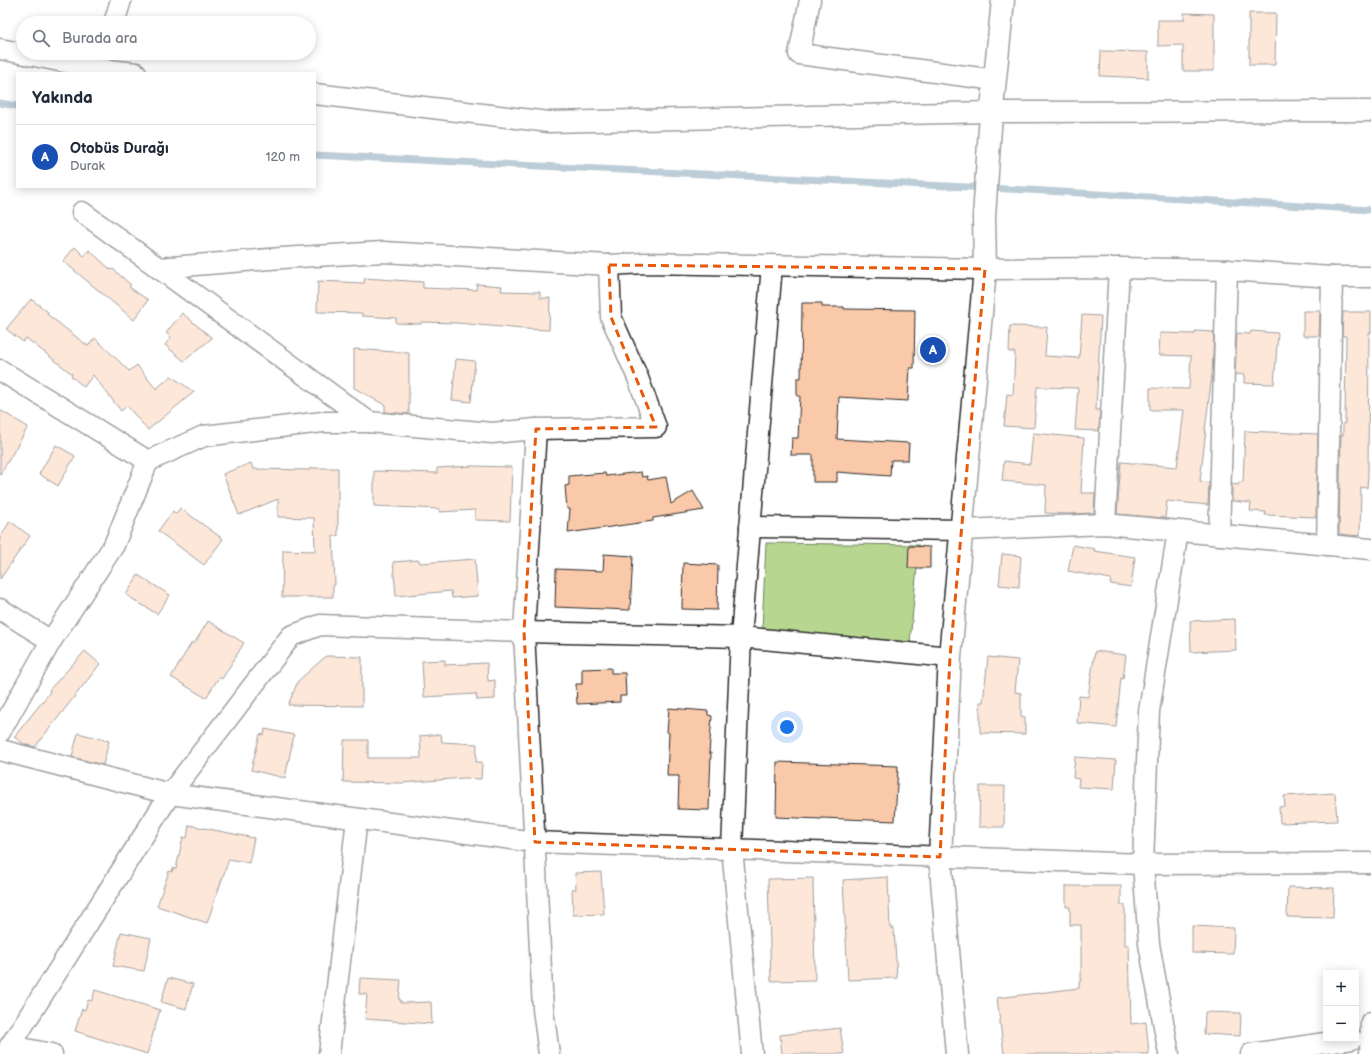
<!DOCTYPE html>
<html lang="tr">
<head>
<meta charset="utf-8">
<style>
	body { margin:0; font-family:"Balsamiq Sans",sans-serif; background:#f2f2f3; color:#1f2937 }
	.controls { position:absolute; right:12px; bottom:12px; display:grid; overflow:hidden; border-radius:0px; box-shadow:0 2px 10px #0003 }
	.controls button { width:36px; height:36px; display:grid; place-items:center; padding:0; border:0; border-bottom:1px solid #e0e1e3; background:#fff; color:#1f2937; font:20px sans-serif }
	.you { position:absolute; left:787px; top:727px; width:14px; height:14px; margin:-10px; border:3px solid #fff; border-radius:50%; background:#1a73e8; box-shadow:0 0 0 6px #1a73e833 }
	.badge { display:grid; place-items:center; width:26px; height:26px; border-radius:50%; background:#db2777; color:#fff; font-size:13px; font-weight:700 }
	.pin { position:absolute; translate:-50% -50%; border:2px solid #fff; box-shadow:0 1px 4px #0006 }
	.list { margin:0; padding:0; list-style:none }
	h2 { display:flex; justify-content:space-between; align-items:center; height:52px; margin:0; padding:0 16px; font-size:17px }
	h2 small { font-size:13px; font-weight:400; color:#747a83 }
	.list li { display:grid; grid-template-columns:26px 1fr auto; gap:12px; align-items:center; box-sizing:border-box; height:64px; padding:0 16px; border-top:1px solid #e0e1e3 }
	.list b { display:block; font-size:15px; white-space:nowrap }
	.list p { margin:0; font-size:13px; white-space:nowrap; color:#747a83 }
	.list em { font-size:13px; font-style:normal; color:#747a83 }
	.icon { flex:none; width:22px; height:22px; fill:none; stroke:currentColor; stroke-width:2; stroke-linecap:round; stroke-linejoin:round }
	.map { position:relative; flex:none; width:1371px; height:1054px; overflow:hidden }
	.search { position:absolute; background:#fff; box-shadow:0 2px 10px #0003; left:16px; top:16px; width:300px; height:44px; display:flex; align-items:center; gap:10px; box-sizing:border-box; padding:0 14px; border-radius:22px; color:#747a83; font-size:15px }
	.panel { position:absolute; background:#fff; box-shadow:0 2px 10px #0003; left:16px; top:72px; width:300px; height:116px; border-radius:0px }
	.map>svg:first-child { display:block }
	.green { fill:#b7d791; stroke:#71815e }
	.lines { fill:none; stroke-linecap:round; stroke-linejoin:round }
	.stream { stroke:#6d91a7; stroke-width:7 }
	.building { fill:#fac9a9; stroke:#2b2b2b }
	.minor-casing { stroke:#2b2b2b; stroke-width:23 }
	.tertiary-casing { stroke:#2b2b2b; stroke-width:25 }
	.minor { stroke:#fff; stroke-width:20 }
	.tertiary { stroke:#fff; stroke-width:22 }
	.marked { fill:none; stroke:#e8590c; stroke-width:3; stroke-dasharray:8 5; stroke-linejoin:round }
</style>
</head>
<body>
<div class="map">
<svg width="1371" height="1054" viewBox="0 0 1371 1054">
	<rect width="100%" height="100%" fill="#fff"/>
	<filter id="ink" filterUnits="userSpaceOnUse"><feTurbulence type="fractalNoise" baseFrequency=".025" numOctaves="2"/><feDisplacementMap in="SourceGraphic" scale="8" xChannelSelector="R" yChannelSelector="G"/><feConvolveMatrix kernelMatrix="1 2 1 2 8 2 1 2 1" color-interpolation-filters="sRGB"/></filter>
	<g filter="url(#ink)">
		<path class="green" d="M 766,543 L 919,545 L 910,642 L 762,630 Z"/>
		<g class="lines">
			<g class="stream">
				<path d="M 0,103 L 17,106"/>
				<path d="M 315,155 L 1028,190 L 1371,210"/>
			</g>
		</g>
		<g class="building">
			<path d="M 1184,13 L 1214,14 L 1214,71 L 1183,71 L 1183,45 L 1158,46 L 1158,20 L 1184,20 Z"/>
			<path d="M 1249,13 L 1276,13 L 1275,65 L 1249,65 Z"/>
			<path d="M 1101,51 L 1148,52 L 1148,78 L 1100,76 Z"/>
			<path d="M 75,247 L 84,256 L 89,250 L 111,270 L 113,269 L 131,285 L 129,287 L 148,300 L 134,320 L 63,261 Z"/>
			<path d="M 365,278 L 423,282 L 423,288 L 476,290 L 477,284 L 502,286 L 501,291 L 540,292 L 540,298 L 550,298 L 549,330 L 523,329 L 457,323 L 421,322 L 421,324 L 396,323 L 396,318 L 362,316 L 362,313 L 317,312 L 318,281 L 364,283 Z"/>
			<path d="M 31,299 L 48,312 L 47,314 L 88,346 L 95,338 L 129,371 L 137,365 L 156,389 L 171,376 L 194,392 L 148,430 L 127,406 L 121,411 L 93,375 L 84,387 L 71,376 L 72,374 L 26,338 L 23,342 L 6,329 Z"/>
			<path d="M 802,303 L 822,303 L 822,307 L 844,307 L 844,309 L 915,310 L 914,368 L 910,368 L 908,401 L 839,397 L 837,439 L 909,443 L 908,460 L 891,460 L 890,476 L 837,472 L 837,482 L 813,482 L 813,455 L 791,455 L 792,438 L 798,438 L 800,396 L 797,396 L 797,378 L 801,378 Z"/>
			<path d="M 1303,311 L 1320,311 L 1319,336 L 1303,336 Z"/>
			<path d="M 1343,312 L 1371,312 L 1371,333 L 1369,333 L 1368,475 L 1367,488 L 1361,487 L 1360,536 L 1339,534 L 1341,435 L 1343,435 L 1343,423 L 1345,423 L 1346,336 L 1342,336 Z"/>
			<path d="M 182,313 L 212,338 L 184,361 L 165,345 L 171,337 L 166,333 Z"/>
			<path d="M 1082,315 L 1101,316 L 1096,410 L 1100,410 L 1099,431 L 1075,430 L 1078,388 L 1037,387 L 1034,428 L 1004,426 L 1007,394 L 1013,395 L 1015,352 L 1009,352 L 1010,326 L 1047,327 L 1045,356 L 1079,358 Z"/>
			<path d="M 1195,331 L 1214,332 L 1212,375 L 1205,430 L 1206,430 L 1200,481 L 1209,482 L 1208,505 L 1167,501 L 1165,518 L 1117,514 L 1121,462 L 1177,467 L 1184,410 L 1150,410 L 1150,388 L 1189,389 L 1191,356 L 1159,355 L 1160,333 L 1195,334 Z"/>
			<path d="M 1251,331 L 1278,333 L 1274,384 L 1244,383 L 1244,375 L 1235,374 L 1237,333 L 1250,334 Z"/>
			<path d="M 354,349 L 409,353 L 409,414 L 385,412 L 385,405 L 354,388 Z"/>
			<path d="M 456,359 L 475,361 L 471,402 L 452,400 Z"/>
			<path d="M 0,410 L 28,427 L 0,475 Z"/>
			<path d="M 1245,431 L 1318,434 L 1316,517 L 1265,515 L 1266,512 L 1250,511 L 1251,503 L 1232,501 L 1232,484 L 1238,485 L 1239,482 L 1243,482 Z"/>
			<path d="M 1033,433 L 1084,438 L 1081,493 L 1095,493 L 1094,513 L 1066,514 L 1045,513 L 1046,485 L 1002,481 L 1004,461 L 1030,464 Z"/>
			<path d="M 56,445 L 75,456 L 58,486 L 39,474 Z"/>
			<path d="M 251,463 L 253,469 L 310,470 L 310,468 L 338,468 L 338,536 L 333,536 L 335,585 L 333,585 L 333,597 L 282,597 L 283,550 L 315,551 L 314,518 L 278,517 L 278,499 L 239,515 L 223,474 Z"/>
			<path d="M 473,466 L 512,467 L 510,521 L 475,520 L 475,510 L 440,512 L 440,509 L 374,506 L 374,471 L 437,473 L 437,468 Z"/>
			<path d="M 641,472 L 642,477 L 647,476 L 648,480 L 666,477 L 671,504 L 693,491 L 704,510 L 653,518 L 653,521 L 568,533 L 570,509 L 567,509 L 565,486 L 569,485 L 569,476 L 605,473 L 606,476 Z"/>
			<path d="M 180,508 L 223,539 L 204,565 L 158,531 L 173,511 L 176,514 Z"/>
			<path d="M 10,521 L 30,536 L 0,579 L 0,538 Z"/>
			<path d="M 1073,545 L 1095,549 L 1094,551 L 1135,557 L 1131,587 L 1110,584 L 1111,579 L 1068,571 Z"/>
			<path d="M 909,546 L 930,547 L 930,568 L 908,568 Z"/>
			<path d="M 604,554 L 633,556 L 630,610 L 555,607 L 556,569 L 603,571 Z"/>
			<path d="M 1002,554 L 1021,556 L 1019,587 L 999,585 Z"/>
			<path d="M 475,559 L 478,596 L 452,598 L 451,591 L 396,596 L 393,562 L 419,560 L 420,563 Z"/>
			<path d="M 683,563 L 718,565 L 717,610 L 682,609 Z"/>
			<path d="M 138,575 L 170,595 L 157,614 L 126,595 Z"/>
			<path d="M 1235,619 L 1236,650 L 1191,652 L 1190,621 Z"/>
			<path d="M 208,621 L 244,643 L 222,679 L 219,677 L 206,698 L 171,677 L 192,642 L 194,644 Z"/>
			<path d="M 85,651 L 100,664 L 35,747 L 24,744 L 14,737 L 50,692 L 49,690 Z"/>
			<path d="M 1095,651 L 1126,655 L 1123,679 L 1121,678 L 1116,727 L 1077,723 L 1079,696 L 1088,697 Z"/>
			<path d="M 326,656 L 362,657 L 362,706 L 288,705 L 298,681 Z"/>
			<path d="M 988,657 L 1018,660 L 1015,692 L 1021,693 L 1021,716 L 1025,717 L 1025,734 L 980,733 L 980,702 L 983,702 Z"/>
			<path d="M 445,660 L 445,665 L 487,663 L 488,681 L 495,680 L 495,699 L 477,700 L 476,694 L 424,697 L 422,661 Z"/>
			<path d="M 611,668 L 611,673 L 625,673 L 626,696 L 620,696 L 620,702 L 577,704 L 576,684 L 582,684 L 582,669 Z"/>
			<path d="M 669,708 L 708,711 L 708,715 L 712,716 L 709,753 L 711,753 L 709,810 L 678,809 L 679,776 L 667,776 L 669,733 L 667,732 Z"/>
			<path d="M 265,729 L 294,735 L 285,778 L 251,770 L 260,734 L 264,735 Z"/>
			<path d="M 78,733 L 109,741 L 103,765 L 72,757 Z"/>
			<path d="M 441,734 L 442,742 L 477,744 L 476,762 L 482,762 L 481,779 L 464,778 L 402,783 L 343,782 L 344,740 L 368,740 L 368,758 L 421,758 L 420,736 Z"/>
			<path d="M 1075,757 L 1116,760 L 1114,789 L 1078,787 L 1079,779 L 1073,778 Z"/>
			<path d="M 777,762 L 898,766 L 895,821 L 821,818 L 821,819 L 776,817 Z"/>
			<path d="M 980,786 L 1005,786 L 1004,827 L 979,827 Z"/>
			<path d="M 1335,793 L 1337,821 L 1280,823 L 1279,807 L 1285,806 L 1284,796 Z"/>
			<path d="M 189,825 L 254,838 L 249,863 L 229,859 L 207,923 L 157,906 L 169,871 L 172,872 L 173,868 L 176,869 L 183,837 L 187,838 Z"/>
			<path d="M 601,872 L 604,914 L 573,915 L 572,889 L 576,889 L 575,873 Z"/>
			<path d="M 888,877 L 890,928 L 894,928 L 897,978 L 848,980 L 843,880 Z"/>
			<path d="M 813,878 L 815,980 L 771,981 L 768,879 Z"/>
			<path d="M 1066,886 L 1121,886 L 1121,905 L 1125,905 L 1125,945 L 1129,945 L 1131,1024 L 1146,1022 L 1149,1054 L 1004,1054 L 997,998 L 1079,988 L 1079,981 L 1081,981 L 1081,925 L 1070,925 L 1070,907 L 1066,907 Z"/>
			<path d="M 1288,887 L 1334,888 L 1333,918 L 1287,917 Z"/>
			<path d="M 1192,926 L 1234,928 L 1233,954 L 1192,953 Z"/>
			<path d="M 121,932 L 151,938 L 144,971 L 113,966 Z"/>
			<path d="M 168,978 L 193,984 L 186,1009 L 161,1002 Z"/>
			<path d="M 360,978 L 401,980 L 399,1000 L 401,1000 L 401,1003 L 431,1002 L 432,1024 L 365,1019 L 367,994 L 359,994 Z"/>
			<path d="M 95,990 L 160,1010 L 147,1054 L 75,1031 L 82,1009 L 85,1010 L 88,1000 L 92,1001 Z"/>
			<path d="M 1205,1012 L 1241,1013 L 1240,1036 L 1204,1034 Z"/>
			<path d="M 840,1028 L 844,1054 L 782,1054 L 780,1035 Z"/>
		</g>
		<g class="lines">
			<g class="minor-casing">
				<g id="minor">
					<path d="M 810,0 L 799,54 L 995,80"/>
					<path d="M 114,23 L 121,0"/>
					<path d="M 0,49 L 99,69 L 136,73"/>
					<path d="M 315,94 L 549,122 L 992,112 L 1371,111"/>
					<path d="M 82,212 L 369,422"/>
					<path d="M 158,268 L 282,258 L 383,252 L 609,265 L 645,263 L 985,269 L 1119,268 L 1227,270 L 1332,277 L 1371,277"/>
					<path d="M 0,370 L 148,461 L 204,436 L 323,422 L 369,422 L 492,433 L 536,429 L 656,427 L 638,378 L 611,317 L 609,265"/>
					<path d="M 536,429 L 524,632 L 543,1009 L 549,1054"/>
					<path d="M 1105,524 L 1119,268"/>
					<path d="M 750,527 L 962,530 L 1105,524 L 1371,549"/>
					<path d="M 1219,535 L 1227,270"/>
					<path d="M 1327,545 L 1332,277"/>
					<path d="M 0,609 L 51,641"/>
					<path d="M 0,732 L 51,641 L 114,545 L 148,461"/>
					<path d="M 0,750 L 170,794 L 535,842 L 1143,864 L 1371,863"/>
					<path d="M 10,1046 L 52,1054"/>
					<path d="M 6,1054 L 10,1046 L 170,794 L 291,636 L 320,625 L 524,632 L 741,637 L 950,657"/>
					<path d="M 329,1054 L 357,819"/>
					<path d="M 752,1054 L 732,849 L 741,637 L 772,265"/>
					<path d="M 1169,1054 L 1149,944 L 1143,864 L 1149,711 L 1178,531"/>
					<path d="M 1251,1054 L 1352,1039"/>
					<path d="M 1370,1054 L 1371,1022"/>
				</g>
			</g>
			<g class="tertiary-casing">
				<path id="tertiary" d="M 957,1054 L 940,857 L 950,657 L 985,269 L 984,217 L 990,128 L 1003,0"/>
			</g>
			<use href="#minor" class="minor"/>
			<use href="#tertiary" class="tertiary"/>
		</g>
	</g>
	<path d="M0 0H1371V1054H0ZM 609,265 L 985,269 L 950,657 L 940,857 L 535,842 L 524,632 L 536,429 L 656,427 L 611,317 Z" fill="#fff" fill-opacity=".55" fill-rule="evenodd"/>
	<path class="marked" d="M 609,265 L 985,269 L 950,657 L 940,857 L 535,842 L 524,632 L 536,429 L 656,427 L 611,317 Z"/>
</svg>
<div class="controls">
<button>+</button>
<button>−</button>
</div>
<div class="you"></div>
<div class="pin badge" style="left:933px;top:350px;background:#1a4fb4">A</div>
<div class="search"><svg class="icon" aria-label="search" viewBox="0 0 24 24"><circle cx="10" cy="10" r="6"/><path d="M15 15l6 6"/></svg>Burada ara</div>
<section class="panel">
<h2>Yakında<small></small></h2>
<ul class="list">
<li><span class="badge" style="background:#1a4fb4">A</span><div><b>Otobüs Durağı</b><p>Durak</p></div><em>120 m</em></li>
</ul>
</section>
</div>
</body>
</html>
